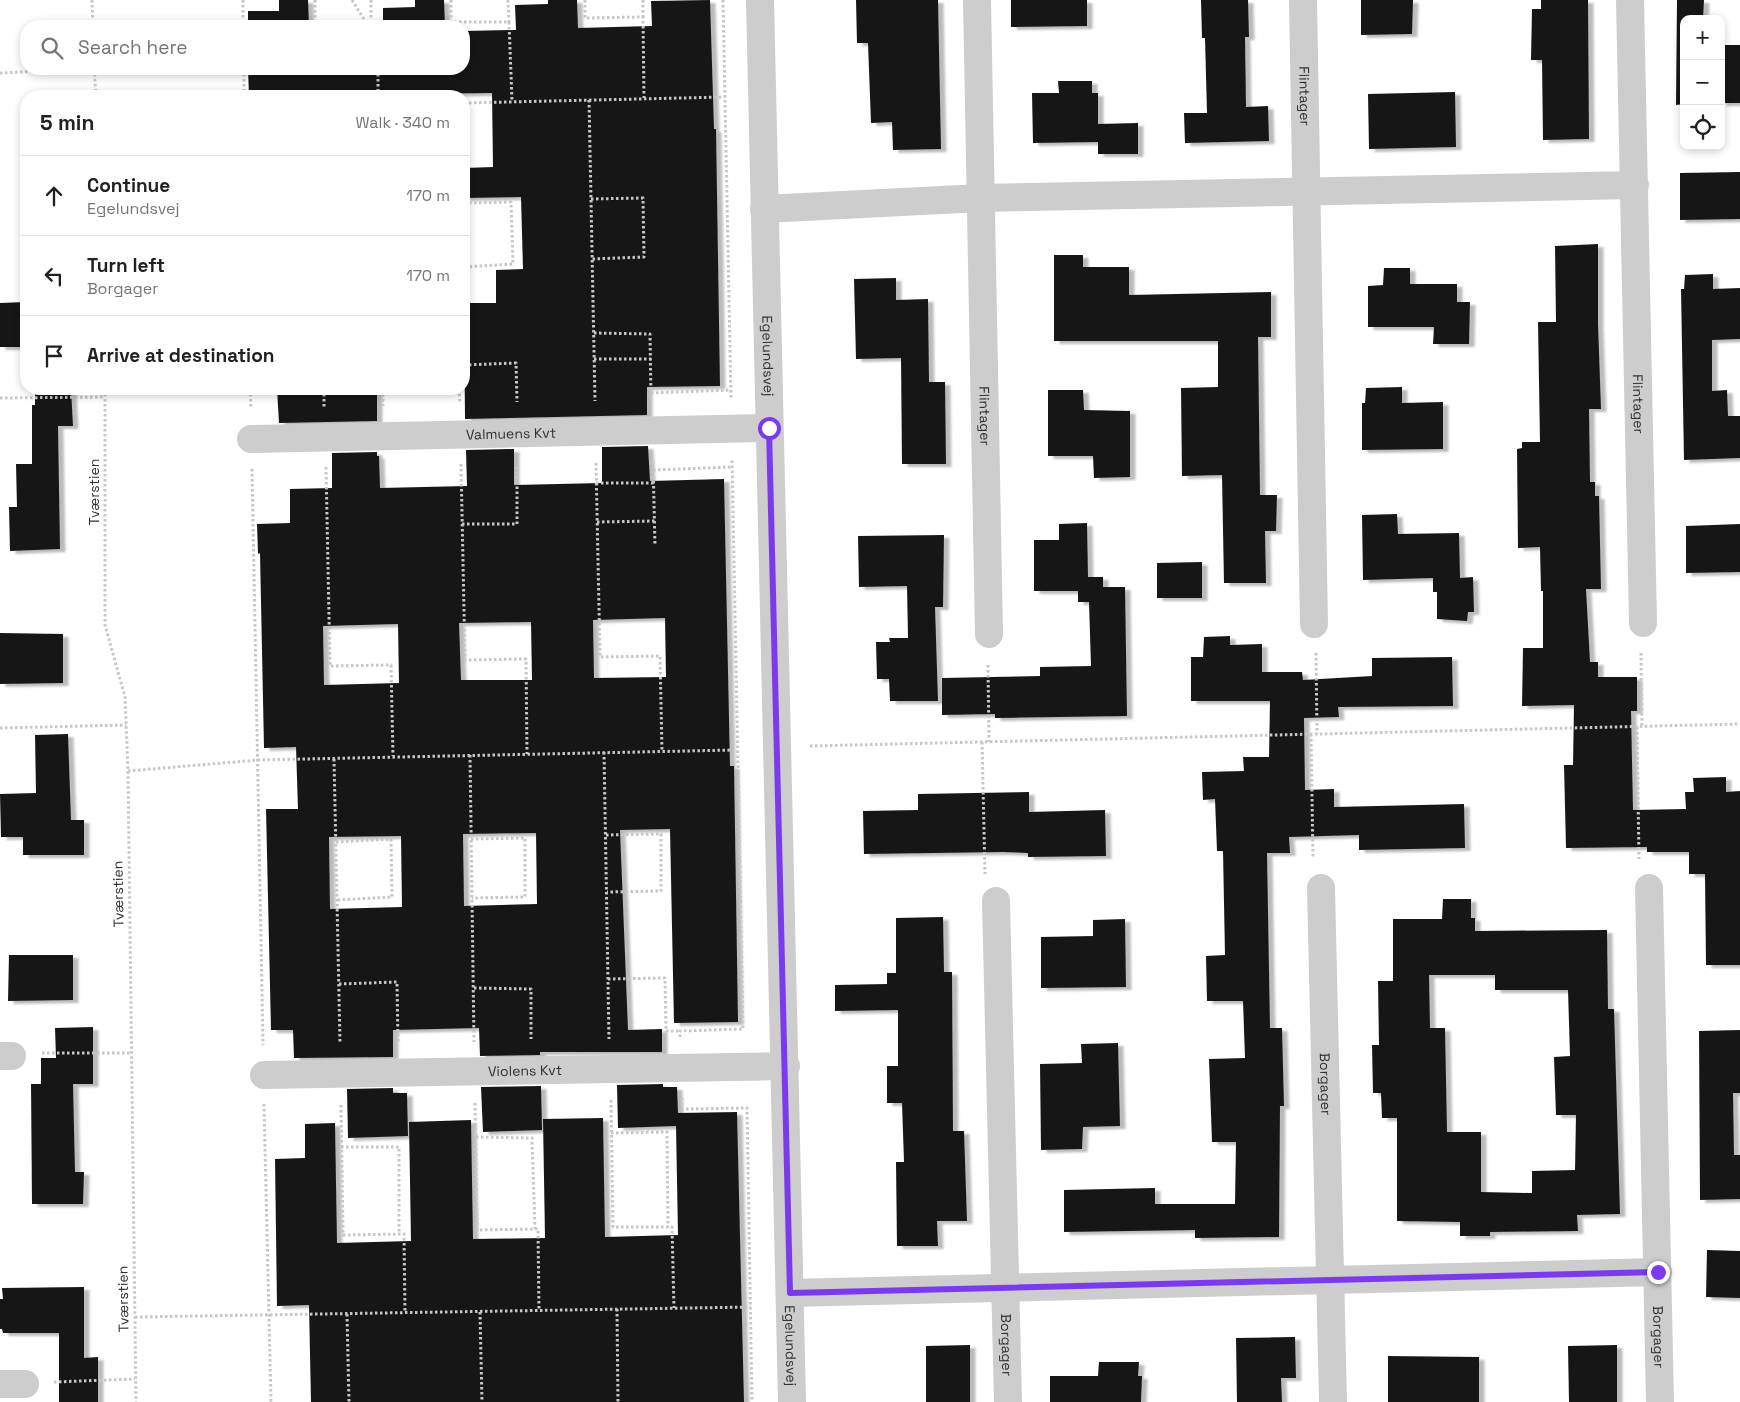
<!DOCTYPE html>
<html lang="en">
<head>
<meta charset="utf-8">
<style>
	body { margin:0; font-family:"Space Grotesk",sans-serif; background:#f6f6f6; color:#202124 }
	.controls { position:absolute; right:15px; top:15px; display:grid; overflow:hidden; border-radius:10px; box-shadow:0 2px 8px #0003 }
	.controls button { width:45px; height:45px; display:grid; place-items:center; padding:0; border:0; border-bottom:1px solid #e0e0e0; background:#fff; color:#202124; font:25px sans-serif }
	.stop { position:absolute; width:15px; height:15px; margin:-11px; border:4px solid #7c3aed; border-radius:50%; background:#fff }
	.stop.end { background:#7c3aed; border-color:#fff; box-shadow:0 1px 5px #0008 }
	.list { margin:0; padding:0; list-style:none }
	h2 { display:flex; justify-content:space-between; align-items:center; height:65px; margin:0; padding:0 20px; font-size:21px }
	h2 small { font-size:16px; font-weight:400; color:#757577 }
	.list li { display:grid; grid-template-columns:32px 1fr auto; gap:15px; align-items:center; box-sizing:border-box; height:80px; padding:0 20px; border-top:1px solid #e0e0e0 }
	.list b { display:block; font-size:19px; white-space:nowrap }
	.list p { margin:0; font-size:16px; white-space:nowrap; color:#757577 }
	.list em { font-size:16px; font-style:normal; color:#757577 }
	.icon { flex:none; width:28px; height:28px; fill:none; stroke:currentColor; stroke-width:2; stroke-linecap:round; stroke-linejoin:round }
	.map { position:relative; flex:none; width:1740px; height:1402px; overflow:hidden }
	.search { position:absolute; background:#fff; box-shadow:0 2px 8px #0003; left:20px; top:20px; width:450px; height:55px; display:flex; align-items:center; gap:12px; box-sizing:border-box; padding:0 18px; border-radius:20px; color:#757577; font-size:19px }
	.panel { position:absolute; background:#fff; box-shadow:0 2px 8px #0003; left:20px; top:90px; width:450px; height:305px; border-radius:20px }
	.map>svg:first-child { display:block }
	.building { fill:#171717; fill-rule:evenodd; filter:url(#shadow) }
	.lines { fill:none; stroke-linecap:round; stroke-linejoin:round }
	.path { stroke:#c7c7c7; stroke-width:3; stroke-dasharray:2.5 2.5; stroke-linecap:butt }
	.street { stroke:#cdcdcd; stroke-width:28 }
	.route { stroke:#7c3aed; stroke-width:6 }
	.labels { text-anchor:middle; stroke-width:5; stroke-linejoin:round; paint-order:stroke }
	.street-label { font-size:14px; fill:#303030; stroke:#fff }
</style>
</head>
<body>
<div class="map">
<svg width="1740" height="1402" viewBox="0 0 1740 1402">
	<defs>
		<filter id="shadow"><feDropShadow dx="5.5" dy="3" stdDeviation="1" flood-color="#0004"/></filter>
	</defs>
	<rect width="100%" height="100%" fill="#fff"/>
	<g class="building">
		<path d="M 279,0 L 308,0 L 309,26 L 248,26 L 248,11 L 279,11 Z"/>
		<path d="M 415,0 L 444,0 L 445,26 L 383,26 L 383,8 L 415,7 Z"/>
		<path d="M 548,0 L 577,0 L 578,28 L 652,26 L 651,1 L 710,0 L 714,129 L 716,129 L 720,386 L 647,387 L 647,415 L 465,419 L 464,303 L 496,303 L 496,270 L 523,269 L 521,197 L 464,198 L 464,168 L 493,167 L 492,93 L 249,96 L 248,69 L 464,69 L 464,31 L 516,30 L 515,5 L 548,4 Z"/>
		<path d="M 856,0 L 938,0 L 941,149 L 893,150 L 892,122 L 871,123 L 868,43 L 857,43 Z"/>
		<path d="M 1011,0 L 1087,0 L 1087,26 L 1011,27 Z"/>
		<path d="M 1201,0 L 1248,0 L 1249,37 L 1245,37 L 1246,107 L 1268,106 L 1269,141 L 1185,143 L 1184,113 L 1207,113 L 1205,38 L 1202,38 Z"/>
		<path d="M 1361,0 L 1413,0 L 1412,34 L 1361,35 Z"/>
		<path d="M 1541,0 L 1588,0 L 1589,139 L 1543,140 L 1542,60 L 1531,60 L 1532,9 L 1541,9 Z"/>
		<path d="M 1677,0 L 1704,0 L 1703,19 L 1684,19 L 1684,104 L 1676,105 Z"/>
		<rect x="1721" y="45" width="19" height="58"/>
		<path d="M 1058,81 L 1092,81 L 1092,93 L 1098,93 L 1098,124 L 1138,123 L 1138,154 L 1098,154 L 1098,142 L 1033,143 L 1032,93 L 1059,93 Z"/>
		<path d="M 1455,92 L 1456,147 L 1369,149 L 1368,94 Z"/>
		<path d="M 1740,172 L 1740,219 L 1680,220 L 1680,173 Z"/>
		<path d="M 1598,244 L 1598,324 L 1601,409 L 1589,409 L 1590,482 L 1595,482 L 1595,496 L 1599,496 L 1601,589 L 1586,589 L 1590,662 L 1598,662 L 1598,677 L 1637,677 L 1637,711 L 1631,711 L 1633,810 L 1686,809 L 1685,792 L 1694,792 L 1693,778 L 1726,777 L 1726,792 L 1740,791 L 1740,965 L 1706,965 L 1705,874 L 1689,874 L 1689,852 L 1647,852 L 1647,847 L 1566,848 L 1564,765 L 1573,765 L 1574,705 L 1522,706 L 1523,648 L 1543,648 L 1543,591 L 1541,591 L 1540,547 L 1518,548 L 1517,449 L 1522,448 L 1522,442 L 1540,442 L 1538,322 L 1556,322 L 1555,246 Z"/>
		<path d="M 1054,255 L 1083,255 L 1083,267 L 1129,267 L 1129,295 L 1271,292 L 1271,337 L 1258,337 L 1260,495 L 1277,495 L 1276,531 L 1265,531 L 1266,583 L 1224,583 L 1222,475 L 1182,476 L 1181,388 L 1218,387 L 1218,341 L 1054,341 Z"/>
		<path d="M 1384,268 L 1410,268 L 1410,284 L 1457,284 L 1457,302 L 1470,302 L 1469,344 L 1433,344 L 1434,327 L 1368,327 L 1368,286 L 1383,285 Z"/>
		<path d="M 1713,274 L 1713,289 L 1740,288 L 1740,339 L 1712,340 L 1712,391 L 1727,390 L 1728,416 L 1740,416 L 1740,458 L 1684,460 L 1681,289 L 1684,289 L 1685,275 Z"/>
		<path d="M 896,278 L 896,300 L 928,299 L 929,382 L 945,382 L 946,464 L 902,464 L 901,358 L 856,359 L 854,279 Z"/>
		<path d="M 26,302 L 26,347 L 0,347 L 0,303 Z"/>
		<path d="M 1402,387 L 1402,403 L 1443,402 L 1443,449 L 1362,450 L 1362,403 L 1365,403 L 1366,388 Z"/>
		<path d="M 35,389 L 71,389 L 73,426 L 58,426 L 60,549 L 10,551 L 9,507 L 17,507 L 16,464 L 32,464 L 32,405 L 35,405 Z"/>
		<path d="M 277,389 L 377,389 L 377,421 L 279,423 Z"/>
		<path d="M 1048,390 L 1083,390 L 1084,410 L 1130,411 L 1130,477 L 1094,478 L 1093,456 L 1048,456 Z"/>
		<path d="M 648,446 L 650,481 L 724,479 L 730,766 L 734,766 L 738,1022 L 674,1023 L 670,829 L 620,830 L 628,1030 L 662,1029 L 662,1052 L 540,1052 L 540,1055 L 480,1056 L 479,1028 L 393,1030 L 393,1057 L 294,1058 L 293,1030 L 271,1030 L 266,809 L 298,809 L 296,747 L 264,748 L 260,553 L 258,554 L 257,524 L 290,523 L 290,489 L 332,488 L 332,453 L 377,452 L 377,456 L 379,456 L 380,488 L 467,486 L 466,450 L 514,449 L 514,485 L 602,483 L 602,447 ZM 665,618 L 666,677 L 594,678 L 593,620 ZM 531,622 L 532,680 L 461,680 L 459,623 ZM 398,624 L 399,683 L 324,685 L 323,626 ZM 536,833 L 537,904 L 464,906 L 463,834 ZM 401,836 L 402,907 L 330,909 L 329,837 Z"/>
		<path d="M 1397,514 L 1398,534 L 1459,533 L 1460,578 L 1473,577 L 1474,612 L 1468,612 L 1467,621 L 1437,619 L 1437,592 L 1433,592 L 1433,578 L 1363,580 L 1362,515 Z"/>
		<path d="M 1087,523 L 1088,577 L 1103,577 L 1103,587 L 1125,587 L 1127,716 L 995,718 L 995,714 L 942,715 L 942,678 L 1040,676 L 1040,667 L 1091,666 L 1089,602 L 1078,602 L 1078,591 L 1034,591 L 1034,540 L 1059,540 L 1059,524 Z"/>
		<path d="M 1740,524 L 1740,572 L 1686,573 L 1686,526 Z"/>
		<path d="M 944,535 L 943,607 L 935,607 L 938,701 L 890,701 L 889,679 L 877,679 L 876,642 L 890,642 L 889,638 L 908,638 L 907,586 L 859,587 L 858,536 Z"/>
		<path d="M 1202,562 L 1202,598 L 1157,598 L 1157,563 Z"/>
		<path d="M 0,633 L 63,634 L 63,683 L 0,684 Z"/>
		<path d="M 1230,636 L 1230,645 L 1262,644 L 1262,672 L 1302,672 L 1303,680 L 1372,676 L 1372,658 L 1452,657 L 1453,706 L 1338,707 L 1339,717 L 1304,718 L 1305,790 L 1334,789 L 1334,807 L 1464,804 L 1465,848 L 1359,850 L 1359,835 L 1289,837 L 1290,853 L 1267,853 L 1270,1028 L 1282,1028 L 1284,1106 L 1280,1106 L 1279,1237 L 1195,1238 L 1195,1230 L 1064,1232 L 1064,1190 L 1155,1188 L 1155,1204 L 1235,1204 L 1236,1142 L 1212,1142 L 1209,1059 L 1245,1058 L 1243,1001 L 1207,1001 L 1206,956 L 1225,955 L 1223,851 L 1217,851 L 1215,799 L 1203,800 L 1202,772 L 1244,771 L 1243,757 L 1269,757 L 1270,701 L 1191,701 L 1191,657 L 1203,657 L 1204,637 Z"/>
		<path d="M 68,734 L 71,820 L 84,820 L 84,855 L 23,855 L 23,837 L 1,837 L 0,794 L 36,793 L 35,735 Z"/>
		<path d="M 1029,792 L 1029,812 L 1105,810 L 1106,856 L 1028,857 L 1028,853 L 1003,852 L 864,854 L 863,811 L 918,810 L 918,794 Z"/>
		<path d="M 1443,899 L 1471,899 L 1471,918 L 1475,918 L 1475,931 L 1607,930 L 1608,1009 L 1614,1009 L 1620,1214 L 1577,1215 L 1578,1231 L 1490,1232 L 1490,1236 L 1460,1236 L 1460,1222 L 1397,1221 L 1397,1118 L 1382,1118 L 1381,1093 L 1373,1093 L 1372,1045 L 1379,1045 L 1378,981 L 1393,981 L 1393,919 L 1442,919 ZM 1429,975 L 1495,975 L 1495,990 L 1568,990 L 1570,1056 L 1554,1057 L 1556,1115 L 1576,1115 L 1575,1170 L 1532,1171 L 1532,1193 L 1481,1192 L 1481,1132 L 1447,1132 L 1445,1028 L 1430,1028 Z"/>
		<path d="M 943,917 L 944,972 L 952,972 L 953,1131 L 964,1131 L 967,1221 L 937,1221 L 938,1246 L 897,1246 L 896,1162 L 904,1162 L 902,1103 L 887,1103 L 887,1066 L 898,1066 L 898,1010 L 835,1011 L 835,985 L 887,984 L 887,973 L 896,973 L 896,918 Z"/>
		<path d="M 1125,919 L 1126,987 L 1041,988 L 1041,937 L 1093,936 L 1093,920 Z"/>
		<path d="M 9,955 L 73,955 L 73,1000 L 8,1001 Z"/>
		<path d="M 93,1027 L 93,1084 L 73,1084 L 75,1172 L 84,1172 L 83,1204 L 32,1204 L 31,1084 L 41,1084 L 41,1058 L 56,1058 L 55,1028 Z"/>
		<path d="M 1740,1030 L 1740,1093 L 1733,1093 L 1734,1155 L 1740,1155 L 1740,1199 L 1700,1200 L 1699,1031 Z"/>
		<path d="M 1118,1043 L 1120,1126 L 1083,1127 L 1082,1149 L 1041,1150 L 1040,1064 L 1082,1063 L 1081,1044 Z"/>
		<path d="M 663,1084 L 663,1087 L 677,1087 L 678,1113 L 737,1112 L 744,1402 L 311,1402 L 309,1305 L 277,1306 L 275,1159 L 305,1158 L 305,1124 L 335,1123 L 337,1243 L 411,1241 L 409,1122 L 471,1120 L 473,1239 L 545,1238 L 543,1119 L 603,1118 L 605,1237 L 678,1235 L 676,1126 L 618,1128 L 617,1085 Z"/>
		<path d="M 541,1086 L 542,1130 L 483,1132 L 481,1087 Z"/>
		<path d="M 393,1088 L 393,1093 L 407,1093 L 408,1136 L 348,1138 L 347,1089 Z"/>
		<path d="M 1707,1250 L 1740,1251 L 1740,1298 L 1706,1297 Z"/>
		<path d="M 84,1287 L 84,1358 L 98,1357 L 98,1402 L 59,1402 L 59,1333 L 3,1333 L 2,1329 L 0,1329 L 0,1299 L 3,1299 L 2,1288 Z"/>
		<path d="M 1295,1337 L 1296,1378 L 1281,1378 L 1282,1402 L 1237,1402 L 1236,1338 Z"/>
		<path d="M 970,1345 L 970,1402 L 926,1402 L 926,1346 Z"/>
		<path d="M 1617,1345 L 1617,1402 L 1569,1402 L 1568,1346 Z"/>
		<path d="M 1388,1356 L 1479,1357 L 1479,1402 L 1388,1402 Z"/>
		<path d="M 1099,1362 L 1139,1362 L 1138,1376 L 1142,1376 L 1141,1402 L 1050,1402 L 1050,1376 L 1098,1376 Z"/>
	</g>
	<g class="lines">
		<g class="path">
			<path d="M 92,0 L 93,26"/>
			<path d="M 243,0 L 243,26"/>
			<path d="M 315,0 L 315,25 L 377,24 L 377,26"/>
			<path d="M 352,0 L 367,24"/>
			<path d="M 371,0 L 371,24"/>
			<path d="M 451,0 L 451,22 L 509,22 L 512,101"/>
			<path d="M 508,0 L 509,22"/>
			<path d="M 585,0 L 585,18 L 643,17 L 644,98"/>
			<path d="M 643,0 L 643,17"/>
			<path d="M 723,0 L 731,399"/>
			<path d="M 94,69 L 96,96"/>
			<path d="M 244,69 L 244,96"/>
			<path d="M 378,69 L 378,96"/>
			<path d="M 0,73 L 82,69"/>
			<path d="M 589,100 L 595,401"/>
			<path d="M 464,103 L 725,97"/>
			<path d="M 591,199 L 643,198 L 644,257 L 592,259"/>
			<path d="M 464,203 L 511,202 L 513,264 L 464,267"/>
			<path d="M 594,333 L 650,334 L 651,399"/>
			<path d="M 594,359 L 651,359"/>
			<path d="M 464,365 L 516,363 L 517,402"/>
			<path d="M 105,389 L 105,625 L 125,697 L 128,771 L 136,1402"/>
			<path d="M 250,389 L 251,408"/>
			<path d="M 324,389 L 324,408"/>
			<path d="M 383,389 L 383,406"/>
			<path d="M 459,389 L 460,403"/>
			<path d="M 651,393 L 731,390"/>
			<path d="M 0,398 L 105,397"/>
			<path d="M 653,461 L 655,546"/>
			<path d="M 596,463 L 600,657 L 660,656 L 662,751"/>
			<path d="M 461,464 L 465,660 L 526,659 L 527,754"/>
			<path d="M 326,467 L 330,666 L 391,665 L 393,756"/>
			<path d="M 252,469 L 263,1045"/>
			<path d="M 653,470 L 732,467"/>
			<path d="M 596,483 L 654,483"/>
			<path d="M 597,522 L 655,521"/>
			<path d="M 462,524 L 517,524 L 517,464"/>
			<path d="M 1316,653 L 1317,734"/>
			<path d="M 1641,653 L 1642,727"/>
			<path d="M 988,665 L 989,742"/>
			<path d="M 1637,727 L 1639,859"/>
			<path d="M 0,728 L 126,725"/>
			<path d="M 1311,734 L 1313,859"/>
			<path d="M 982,742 L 985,874"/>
			<path d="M 810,746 L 1740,724"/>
			<path d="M 604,752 L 609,1039"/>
			<path d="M 470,755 L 474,1042"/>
			<path d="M 334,759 L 340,1043"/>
			<path d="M 128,771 L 258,760 L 734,750"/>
			<path d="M 606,835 L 661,834 L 661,891 L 607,892"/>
			<path d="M 471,839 L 525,838 L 525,897 L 472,898"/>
			<path d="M 336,842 L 391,839 L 392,897 L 337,900"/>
			<path d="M 608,979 L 665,978 L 666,1031 L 680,1031"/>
			<path d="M 339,984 L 397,982 L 398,1043"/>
			<path d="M 474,988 L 531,989 L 531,1039"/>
			<path d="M 680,1037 L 680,1031 L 743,1029 L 732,458"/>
			<path d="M 42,1053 L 131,1053"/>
			<path d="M 682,1098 L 682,1109 L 747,1108 L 752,1402"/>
			<path d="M 611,1100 L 613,1227 L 672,1227 L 674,1308"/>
			<path d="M 475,1103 L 477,1230 L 538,1229 L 539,1311"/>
			<path d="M 264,1104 L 271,1402"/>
			<path d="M 341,1105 L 343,1235 L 404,1234 L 405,1313"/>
			<path d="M 611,1133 L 667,1132 L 668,1227"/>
			<path d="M 476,1137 L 532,1138 L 535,1229"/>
			<path d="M 341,1147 L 399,1147 L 399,1234"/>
			<path d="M 617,1309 L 618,1402"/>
			<path d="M 480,1312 L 482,1402"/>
			<path d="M 347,1314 L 349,1402"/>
			<path d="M 135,1317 L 751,1307"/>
			<path d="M 54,1382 L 135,1379"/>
		</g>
		<g class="street">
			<path id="s1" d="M 760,0 L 792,1402"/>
			<path id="s2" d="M 977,0 L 989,634"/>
			<path id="s3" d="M 1303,0 L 1314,624"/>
			<path id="s4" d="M 1630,0 L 1643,623"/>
			<path d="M 764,209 L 981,198 L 1635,185"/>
			<path id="s5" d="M 251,439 L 769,428"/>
			<path id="s6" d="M 1321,888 L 1333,1402"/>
			<path id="s7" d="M 1649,888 L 1660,1402"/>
			<path id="s8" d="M 996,901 L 1008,1402"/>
			<path d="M 0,1056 L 12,1056"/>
			<path id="s9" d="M 264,1075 L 786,1066"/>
			<path d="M 790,1293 L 1658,1272"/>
			<path d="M 0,1384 L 25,1384"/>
		</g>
	</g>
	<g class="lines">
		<path class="route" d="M 769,428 L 790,1293 L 1658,1272"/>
	</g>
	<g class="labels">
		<g class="street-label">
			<text dy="5" stroke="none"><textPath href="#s3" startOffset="96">Flintager</textPath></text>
			<text dy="5" stroke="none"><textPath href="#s1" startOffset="356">Egelundsvej</textPath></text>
			<text dy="5" stroke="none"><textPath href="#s4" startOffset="404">Flintager</textPath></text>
			<text dy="5" stroke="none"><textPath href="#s2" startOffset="416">Flintager</textPath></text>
			<text dy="5" stroke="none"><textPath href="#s5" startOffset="260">Valmuens Kvt</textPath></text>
			<text transform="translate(94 492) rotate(-90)" y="5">Tværstien</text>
			<text transform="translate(118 894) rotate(-91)" y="5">Tværstien</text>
			<text dy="5" stroke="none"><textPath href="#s9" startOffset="261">Violens Kvt</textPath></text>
			<text dy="5" stroke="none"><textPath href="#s6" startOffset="196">Borgager</textPath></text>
			<text transform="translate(123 1299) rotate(-91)" y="5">Tværstien</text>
			<text dy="5" stroke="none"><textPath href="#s7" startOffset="449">Borgager</textPath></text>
			<text dy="5" stroke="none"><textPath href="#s8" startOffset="444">Borgager</textPath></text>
			<text dy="5" stroke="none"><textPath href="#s1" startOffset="1346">Egelundsvej</textPath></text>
		</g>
	</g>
</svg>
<div class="controls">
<button>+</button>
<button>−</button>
<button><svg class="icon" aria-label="locate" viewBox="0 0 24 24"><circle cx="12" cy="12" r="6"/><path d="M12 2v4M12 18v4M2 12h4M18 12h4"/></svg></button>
</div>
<div class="stop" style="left:769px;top:428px"></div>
<div class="stop end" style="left:1658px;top:1272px"></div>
<div class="search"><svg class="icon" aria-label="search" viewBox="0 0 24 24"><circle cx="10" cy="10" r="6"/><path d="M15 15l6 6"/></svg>Search here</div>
<section class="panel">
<h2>5 min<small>Walk · 340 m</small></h2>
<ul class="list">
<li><svg class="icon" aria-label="ahead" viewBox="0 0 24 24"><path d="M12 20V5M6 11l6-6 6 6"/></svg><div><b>Continue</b><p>Egelundsvej</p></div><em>170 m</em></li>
<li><svg class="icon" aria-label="left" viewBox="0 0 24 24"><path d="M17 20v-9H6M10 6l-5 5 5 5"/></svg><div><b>Turn left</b><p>Borgager</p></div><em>170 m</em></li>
<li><svg class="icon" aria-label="arrive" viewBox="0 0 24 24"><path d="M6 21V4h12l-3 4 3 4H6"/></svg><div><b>Arrive at destination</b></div></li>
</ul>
</section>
</div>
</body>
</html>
